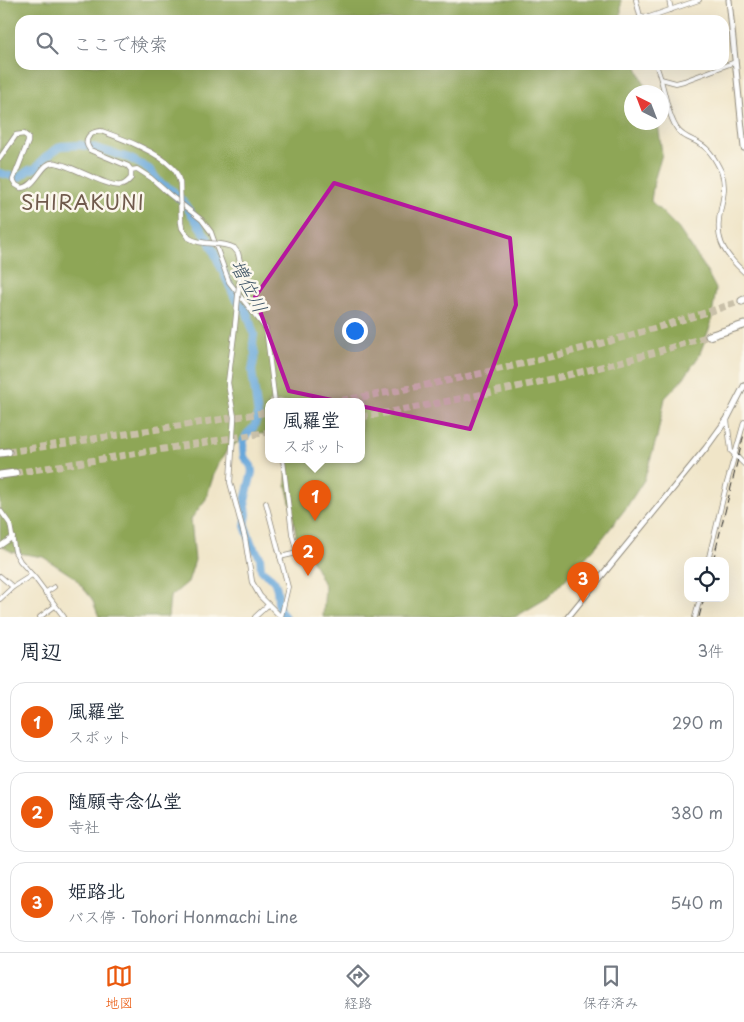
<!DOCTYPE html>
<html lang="ja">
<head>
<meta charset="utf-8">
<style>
	body { margin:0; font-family:"Playpen Sans","Klee One",sans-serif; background:#f2f2f3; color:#1f2937 }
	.controls { position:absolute; right:15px; bottom:15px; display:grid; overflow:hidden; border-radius:10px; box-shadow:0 5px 20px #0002 }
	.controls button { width:45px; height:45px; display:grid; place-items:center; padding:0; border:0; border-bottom:1px solid #e0e1e3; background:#fff; color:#1f2937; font:25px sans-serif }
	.compass { position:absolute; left:624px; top:85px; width:45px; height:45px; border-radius:50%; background:#fff; box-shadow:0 5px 20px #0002; rotate:318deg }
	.you { position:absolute; left:354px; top:330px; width:18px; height:18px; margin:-12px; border:4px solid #fff; border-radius:50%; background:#1a73e8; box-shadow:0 0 0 8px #1a73e833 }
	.badge { display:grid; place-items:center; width:32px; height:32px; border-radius:50%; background:#ea580c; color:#fff; font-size:16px; font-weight:700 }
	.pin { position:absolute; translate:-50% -41px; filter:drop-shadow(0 1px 2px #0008) }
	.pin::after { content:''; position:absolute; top:26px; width:18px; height:15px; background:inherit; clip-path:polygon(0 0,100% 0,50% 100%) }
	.popup { position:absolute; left:265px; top:398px; width:100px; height:65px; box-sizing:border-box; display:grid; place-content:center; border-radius:10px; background:#fff; filter:drop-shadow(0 1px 4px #0005); font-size:16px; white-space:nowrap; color:#747a83 }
	.popup b { font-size:19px; color:#1f2937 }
	.popup::after { content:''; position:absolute; left:50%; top:100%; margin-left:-10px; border:10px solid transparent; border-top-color:#fff }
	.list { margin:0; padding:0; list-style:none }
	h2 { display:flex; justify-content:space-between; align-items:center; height:65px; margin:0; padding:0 20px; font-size:21px }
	h2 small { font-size:16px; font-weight:400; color:#747a83 }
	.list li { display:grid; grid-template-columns:32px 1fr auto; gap:15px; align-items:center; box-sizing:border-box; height:80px; margin:0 10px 10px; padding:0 10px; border:1px solid #e0e1e3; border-radius:15px }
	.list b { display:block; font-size:19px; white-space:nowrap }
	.list p { margin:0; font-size:16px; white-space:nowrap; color:#747a83 }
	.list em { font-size:16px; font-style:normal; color:#747a83 }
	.icon { flex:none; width:28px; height:28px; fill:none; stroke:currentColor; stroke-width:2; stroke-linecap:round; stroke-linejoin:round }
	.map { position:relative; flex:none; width:744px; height:617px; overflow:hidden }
	.search { position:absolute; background:#fff; box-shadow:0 5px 20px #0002; left:15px; right:15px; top:15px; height:55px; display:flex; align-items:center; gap:12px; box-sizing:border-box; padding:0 18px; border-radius:15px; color:#747a83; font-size:19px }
	.sheet { height:335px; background:#fff }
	nav { display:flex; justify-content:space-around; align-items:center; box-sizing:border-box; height:70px; border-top:1px solid #e0e1e3; background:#fff; font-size:14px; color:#747a83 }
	nav a { display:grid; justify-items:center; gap:2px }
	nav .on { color:#ea580c }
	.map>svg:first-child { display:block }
	.forest { fill:#8ea657; stroke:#5c6841 }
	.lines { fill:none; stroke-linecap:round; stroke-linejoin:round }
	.river { stroke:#67a7da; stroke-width:8 }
	.motorway-tunnel { stroke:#c9c0a9; stroke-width:7; stroke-dasharray:7 3.5; stroke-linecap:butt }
	.minor-casing { stroke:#8e887a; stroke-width:5.5 }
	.tertiary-casing { stroke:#8e887a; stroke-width:6 }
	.secondary-casing { stroke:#8e887a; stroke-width:7 }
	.motorway-casing { stroke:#8e887a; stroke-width:9 }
	.minor { stroke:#fff; stroke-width:4 }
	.tertiary { stroke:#fff; stroke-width:4.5 }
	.secondary { stroke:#fff; stroke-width:5 }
	.motorway { stroke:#fff; stroke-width:7 }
	.rail { stroke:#2b2b2b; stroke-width:1; stroke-dasharray:8 4; stroke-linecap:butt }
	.tertiary-bridge-casing { stroke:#8e887a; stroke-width:6; stroke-linecap:butt }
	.tertiary-bridge { stroke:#fff; stroke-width:4.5 }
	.marked { fill:#b5179e; fill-opacity:0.2; stroke:#b5179e; stroke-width:4; stroke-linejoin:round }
	.labels { text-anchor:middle; stroke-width:5; stroke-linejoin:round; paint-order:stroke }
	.water-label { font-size:19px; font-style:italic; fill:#405668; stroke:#fbf7ec }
	.quarter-label { font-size:20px; letter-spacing:1px; fill:#705a4c; stroke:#fbf7ec }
</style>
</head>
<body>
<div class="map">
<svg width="744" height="617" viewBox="0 0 744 617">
	<rect width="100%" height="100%" fill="#fbf7ec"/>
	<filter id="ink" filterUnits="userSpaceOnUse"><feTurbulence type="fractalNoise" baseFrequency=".02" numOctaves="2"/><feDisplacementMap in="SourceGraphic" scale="10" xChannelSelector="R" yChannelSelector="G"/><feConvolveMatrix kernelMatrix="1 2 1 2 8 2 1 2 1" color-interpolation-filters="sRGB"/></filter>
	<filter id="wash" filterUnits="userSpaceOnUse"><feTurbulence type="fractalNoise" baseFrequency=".0096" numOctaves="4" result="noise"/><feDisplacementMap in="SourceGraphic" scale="20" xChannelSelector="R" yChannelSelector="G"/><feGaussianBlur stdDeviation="1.12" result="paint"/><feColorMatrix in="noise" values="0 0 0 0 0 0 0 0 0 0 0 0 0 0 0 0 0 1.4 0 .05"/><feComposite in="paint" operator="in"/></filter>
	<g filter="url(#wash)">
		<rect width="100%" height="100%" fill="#f0e5c8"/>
		<path class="forest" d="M 0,0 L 621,0 L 621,20 L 20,20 L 20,65 L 636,65 L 648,92 L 632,92 L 632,122 L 658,123 L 662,154 L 654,181 L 651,201 L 678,228 L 704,266 L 716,289 L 711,324 L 699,356 L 684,378 L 665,398 L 657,437 L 644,480 L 626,508 L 599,543 L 549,597 L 515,617 L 323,617 L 325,587 L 314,564 L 296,535 L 293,515 L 286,485 L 287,465 L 284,460 L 361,460 L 361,402 L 269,402 L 269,435 L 252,432 L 228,449 L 216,468 L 206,499 L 191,519 L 195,560 L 188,582 L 170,597 L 168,617 L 99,617 L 92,599 L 74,577 L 43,557 L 12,552 L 0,545 Z"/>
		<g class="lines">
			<path class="river" d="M 0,173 L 18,178 L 29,170 L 36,168 L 45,157 L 61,146 L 80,145 L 96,148 L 129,158 L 149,169 L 160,183 L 171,189 L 184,203 L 208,239 L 235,298 L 246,310 L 254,334 L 253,344 L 255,354 L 252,371 L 258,416 L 254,427 L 247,434 L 244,440 L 243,448 L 244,457 L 251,466 L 252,472 L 245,501 L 247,514 L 245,526 L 252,545 L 260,557 L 261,569 C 265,575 273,577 275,583 C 282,598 272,602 285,617"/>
		</g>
	</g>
	<g filter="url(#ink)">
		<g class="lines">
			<g class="motorway-tunnel">
				<path d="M 331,402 C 471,380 607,345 742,301"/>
				<path d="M 361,417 C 479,397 595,372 709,336"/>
				<path d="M 8,452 L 269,412"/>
				<path d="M 15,473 L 269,432"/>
			</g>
			<g class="minor-casing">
				<g id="minor">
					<path d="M 636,0 L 641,20"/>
					<path d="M 669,0 L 671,10"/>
					<path d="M 640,16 L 649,17 L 699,0"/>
					<path d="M 656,65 C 664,83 667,116 678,130 C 684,138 693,139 700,144 C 710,149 716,161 721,171 C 726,184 724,195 721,208 C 714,237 722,252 744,272"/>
					<path d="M 661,79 L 676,83 L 684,81 L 735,62"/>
					<path d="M 131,170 L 137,169 L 151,178 L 170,195 L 202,220 L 211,232 L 229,282 L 266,329 L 275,402"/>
					<path d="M 727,419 L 731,451 L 744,464"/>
					<path d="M 266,503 L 288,587 L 281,617"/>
					<path d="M 0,510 L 10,524 L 15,552 L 20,561 L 35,578 L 64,617"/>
					<path d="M 0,546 L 13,537"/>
					<path d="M 280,557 L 297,553 L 292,534 L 283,460"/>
					<path d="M 708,561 L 726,486 L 744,422"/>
					<path d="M 0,576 L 13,587"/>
					<path d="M 45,593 L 54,587"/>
					<path d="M 0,599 L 13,587 L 32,575"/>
					<path d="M 40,617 L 55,606"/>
					<path d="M 255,617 L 268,605"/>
					<path d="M 695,617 L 700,598"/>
				</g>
			</g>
			<g class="tertiary-casing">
				<g id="tertiary">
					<path d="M 0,158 L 16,135 L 24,134 L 28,137 L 28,142 L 13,180 L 16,185 L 21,188 C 38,187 41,160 56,163 C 73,166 110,189 122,185 C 126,184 128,181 131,178 L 131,170 L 128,166 L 90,150 C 82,139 90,132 101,131 C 123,139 157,151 173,168 C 177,172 178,177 180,183"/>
					<path d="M 181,222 L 182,228 L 189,238"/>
					<path d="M 234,248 L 238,253 L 241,267"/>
					<path d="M 235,326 L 228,383 L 234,417 L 230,482 L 245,538 L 252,582 L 260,596 L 281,617"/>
				</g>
			</g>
			<g class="secondary-casing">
				<g id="secondary">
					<path d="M 729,0 L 744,148"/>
					<path d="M 568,617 L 706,448 L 727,419 L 744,386"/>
				</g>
			</g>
			<g class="motorway-casing">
				<g id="motorway">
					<path d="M 742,301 L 744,300"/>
					<path d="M 709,336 L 744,325"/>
					<path d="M 0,453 L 8,452"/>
					<path d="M 0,475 L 15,473"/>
				</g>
			</g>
			<use href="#minor" class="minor"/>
			<use href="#tertiary" class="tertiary"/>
			<use href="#secondary" class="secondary"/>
			<use href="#motorway" class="motorway"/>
			<g class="rail">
				<path d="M 713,561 L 744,434"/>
				<path d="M 699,617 L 704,598"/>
			</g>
			<g class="tertiary-bridge-casing">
				<g id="tertiary-bridge">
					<path d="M 180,183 L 181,222"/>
					<path d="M 189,238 C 203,247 220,240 234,248"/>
					<path d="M 235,326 L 241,267"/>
				</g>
			</g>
			<use href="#tertiary-bridge" class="tertiary-bridge"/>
		</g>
	</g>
	<path class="marked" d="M 334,183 L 510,238 L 516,305 L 470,429 L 289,391 L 255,297 Z"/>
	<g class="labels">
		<g class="water-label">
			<text transform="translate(249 286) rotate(63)" y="7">増位川</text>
		</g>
		<g class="quarter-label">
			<text x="83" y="210">SHIRAKUNI</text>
		</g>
	</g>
</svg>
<div class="controls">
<button><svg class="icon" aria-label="locate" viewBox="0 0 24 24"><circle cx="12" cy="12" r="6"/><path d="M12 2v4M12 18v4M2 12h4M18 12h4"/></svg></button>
</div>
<svg class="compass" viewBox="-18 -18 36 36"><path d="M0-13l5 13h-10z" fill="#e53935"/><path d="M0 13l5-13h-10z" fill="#747a83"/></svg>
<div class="you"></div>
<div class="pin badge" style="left:315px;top:521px">1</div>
<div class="popup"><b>風羅堂</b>スポット</div>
<div class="pin badge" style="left:308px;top:576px">2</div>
<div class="pin badge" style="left:583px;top:603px">3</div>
<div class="search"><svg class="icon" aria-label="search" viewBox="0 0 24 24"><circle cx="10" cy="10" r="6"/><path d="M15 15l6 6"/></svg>ここで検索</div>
</div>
<section class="sheet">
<h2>周辺<small>3件</small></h2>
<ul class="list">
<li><span class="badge">1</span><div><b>風羅堂</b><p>スポット</p></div><em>290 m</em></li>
<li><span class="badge">2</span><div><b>随願寺念仏堂</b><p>寺社</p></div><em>380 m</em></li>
<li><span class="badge">3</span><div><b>姫路北</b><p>バス停 · Tohori Honmachi Line</p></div><em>540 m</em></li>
</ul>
</section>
<nav>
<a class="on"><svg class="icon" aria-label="map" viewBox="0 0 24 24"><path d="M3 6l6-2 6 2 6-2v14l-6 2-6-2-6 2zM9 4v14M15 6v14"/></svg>地図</a>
<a><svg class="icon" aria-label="directions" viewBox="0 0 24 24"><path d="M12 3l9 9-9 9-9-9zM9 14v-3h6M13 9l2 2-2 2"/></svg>経路</a>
<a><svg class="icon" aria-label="saved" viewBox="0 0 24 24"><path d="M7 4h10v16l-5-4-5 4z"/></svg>保存済み</a>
</nav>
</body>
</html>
